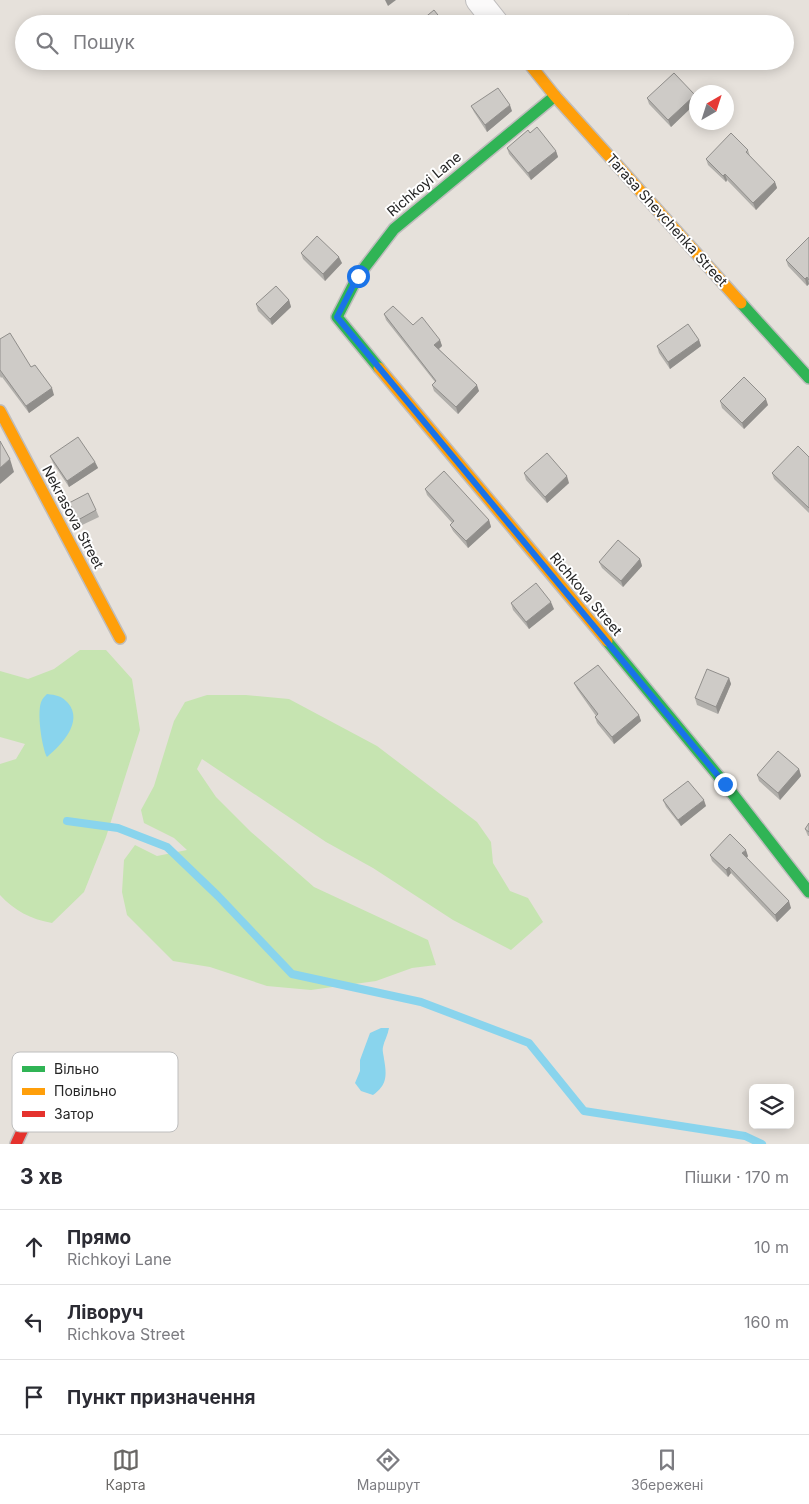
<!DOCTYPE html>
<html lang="uk">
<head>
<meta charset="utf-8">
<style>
	body { margin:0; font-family:Inter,sans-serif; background:#f7f7f7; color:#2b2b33 }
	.controls { position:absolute; right:15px; bottom:15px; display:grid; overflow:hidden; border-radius:8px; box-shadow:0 2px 12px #0003 }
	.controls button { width:45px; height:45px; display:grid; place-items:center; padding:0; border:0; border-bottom:1px solid #e1e1e2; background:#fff; color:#2b2b33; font:25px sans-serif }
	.compass { position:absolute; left:689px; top:85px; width:45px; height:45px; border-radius:50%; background:#fff; box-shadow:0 2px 12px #0003; rotate:39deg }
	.stop { position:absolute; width:15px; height:15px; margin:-11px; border:4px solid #1a73e8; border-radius:50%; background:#fff }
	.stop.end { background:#1a73e8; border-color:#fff; box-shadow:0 1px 5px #0008 }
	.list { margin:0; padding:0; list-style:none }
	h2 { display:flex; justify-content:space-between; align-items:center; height:65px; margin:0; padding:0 20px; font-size:21px }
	h2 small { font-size:16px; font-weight:400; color:#7c7c81 }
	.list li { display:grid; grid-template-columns:32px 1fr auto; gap:15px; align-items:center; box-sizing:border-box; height:75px; padding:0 20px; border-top:1px solid #e1e1e2 }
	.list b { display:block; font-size:19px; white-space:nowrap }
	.list p { margin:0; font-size:16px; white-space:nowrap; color:#7c7c81 }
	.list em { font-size:16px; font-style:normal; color:#7c7c81 }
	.icon { flex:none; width:28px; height:28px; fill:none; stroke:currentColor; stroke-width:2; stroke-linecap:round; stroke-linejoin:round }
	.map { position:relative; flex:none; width:809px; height:1144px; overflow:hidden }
	.search { position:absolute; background:#fff; box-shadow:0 2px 12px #0003; left:15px; right:15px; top:15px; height:55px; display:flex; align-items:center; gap:12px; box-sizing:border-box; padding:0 18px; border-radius:28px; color:#7c7c81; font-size:19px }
	.sheet { height:290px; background:#fff }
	nav { display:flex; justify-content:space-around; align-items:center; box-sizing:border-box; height:70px; border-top:1px solid #e1e1e2; background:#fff; font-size:14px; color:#7c7c81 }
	nav a { display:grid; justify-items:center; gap:2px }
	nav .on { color:#696765 }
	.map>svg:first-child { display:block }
	.green { fill:#c6e4b1 }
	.water { fill:#89d4ed }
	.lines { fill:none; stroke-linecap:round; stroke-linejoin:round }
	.stream { stroke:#89d4ed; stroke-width:8 }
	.street-casing { stroke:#bfbdbd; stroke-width:26 }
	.fast-casing { stroke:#bfbdbd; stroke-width:14 }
	.slow-casing { stroke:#bfbdbd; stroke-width:14 }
	.jam-casing { stroke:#bfbdbd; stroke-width:14 }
	.street { stroke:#fbfafa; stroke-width:24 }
	.fast { stroke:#30b455; stroke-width:11 }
	.slow { stroke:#ff9f0a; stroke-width:11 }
	.jam { stroke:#e5322d; stroke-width:11 }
	.wall { fill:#b1afab }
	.shaded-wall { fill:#908e8b }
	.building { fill:#cecbc7; stroke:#908e8b }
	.route { stroke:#1a73e8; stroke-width:6 }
	.labels { text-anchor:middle; stroke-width:4; stroke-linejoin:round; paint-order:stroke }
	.street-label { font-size:14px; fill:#262626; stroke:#fff }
	.key { fill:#fff; stroke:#bebebe; stroke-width:1 }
	.key-label { font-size:14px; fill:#262626 }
</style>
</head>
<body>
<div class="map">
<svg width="809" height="1144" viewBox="0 0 809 1144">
	<rect width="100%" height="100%" fill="#e6e1db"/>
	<g class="green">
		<path d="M 80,650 L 106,650 L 132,679 L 140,730 L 106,837 L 84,892 L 52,923 C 30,919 15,911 0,895 L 0,764 L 16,759 L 25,744 L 0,737 L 0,671 L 28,679 L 54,669 Z"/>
		<path d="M 207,695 L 246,695 L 289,699 L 377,746 L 477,822 L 491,842 L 493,863 L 510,891 L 528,898 L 543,922 L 511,950 L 453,920 L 373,868 L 326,842 L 202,759 L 197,769 L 216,797 L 251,832 L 314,887 L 428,940 L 436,965 L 412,968 L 376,981 L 311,990 L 267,986 L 210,967 L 173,961 L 127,915 L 122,892 L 124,860 L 135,845 L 157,856 L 187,850 L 174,838 L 144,823 L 141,810 L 154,786 L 174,721 L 185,702 Z"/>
	</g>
	<g class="water">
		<path d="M 47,694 C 56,695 62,696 68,703 C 84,722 61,745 47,757 C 42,748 36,710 42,700 C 43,698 45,696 47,694 Z"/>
		<path d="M 381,1028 L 389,1028 C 388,1035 384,1041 383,1047 C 382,1051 384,1056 384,1059 C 387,1076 387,1085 373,1095 L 361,1091 L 355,1083 L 360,1071 L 360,1060 L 370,1033 Z"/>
	</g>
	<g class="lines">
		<path class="stream" d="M 67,821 L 118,828 L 167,847 L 218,896 L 292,974 L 421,1002 L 529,1043 L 584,1111 L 745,1136 L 762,1144"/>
		<g class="street-casing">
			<path id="street" d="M 478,0 L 497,24"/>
		</g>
		<g class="fast-casing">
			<g id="fast">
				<path d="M 741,303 L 809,378"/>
				<path d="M 379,368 L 337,317 L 358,276 L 394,229 L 555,96"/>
				<path d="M 607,641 L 725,784 L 809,892"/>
			</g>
		</g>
		<g class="slow-casing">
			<g id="slow">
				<path d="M 527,61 L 555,96 L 741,303"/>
				<path d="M 379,368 L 607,641"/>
				<path d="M 0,411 L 120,638"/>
			</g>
		</g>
		<g class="jam-casing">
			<path id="jam" d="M 16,1144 L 34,1105"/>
		</g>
		<use href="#street" class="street"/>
		<use href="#fast" class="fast"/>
		<use href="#slow" class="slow"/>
		<use href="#jam" class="jam"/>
	</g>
	<g class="wall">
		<path d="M 695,95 L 696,99 L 696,103 L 671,127 L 649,104 L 647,98 Z"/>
		<path d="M 471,106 L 512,111 L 487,132 L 474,112 Z"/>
		<path d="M 530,133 L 556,151 L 558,157 L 531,180 L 509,154 L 507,148 Z"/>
		<path d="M 748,150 L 750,156 L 775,182 L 777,188 L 756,210 L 727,180 L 726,182 L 708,165 L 706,159 Z"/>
		<path d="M 809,238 L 809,284 L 807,286 L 788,266 L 786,260 Z"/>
		<path d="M 301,253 L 342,263 L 325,281 L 303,259 Z"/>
		<path d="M 289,300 L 291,307 L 272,325 L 258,311 L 256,304 Z"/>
		<path d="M 384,314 L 413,325 L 440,340 L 442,346 L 439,349 L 479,391 L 458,414 L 434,391 L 432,385 L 435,382 L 386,320 Z"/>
		<path d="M 0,339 L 31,367 L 54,395 L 29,413 L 2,377 L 1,378 L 0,376 Z"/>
		<path d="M 699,340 L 701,346 L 670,369 L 659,353 L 657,346 Z"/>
		<path d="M 720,401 L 768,405 L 744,429 L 722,408 Z"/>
		<path d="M 50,456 L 95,462 L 98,468 L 69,487 L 53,463 Z"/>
		<path d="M 809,457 L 809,513 L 774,479 L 772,473 Z"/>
		<path d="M 524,473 L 569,483 L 547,503 L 526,480 Z"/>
		<path d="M 425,489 L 489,520 L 491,527 L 468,548 L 453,531 L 450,525 L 452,523 L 427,495 Z"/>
		<path d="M 69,503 L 96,510 L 99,517 L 80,526 L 71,509 Z"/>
		<path d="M 640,559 L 642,566 L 623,587 L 602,568 L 599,562 Z"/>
		<path d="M 511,603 L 554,609 L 529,629 L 513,610 Z"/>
		<path d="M 729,678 L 731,684 L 718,714 L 697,705 L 695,698 Z"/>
		<path d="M 574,683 L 639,715 L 641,721 L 614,744 L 597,723 L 595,717 L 596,716 L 577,689 Z"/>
		<path d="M 799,769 L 801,776 L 780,800 L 759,781 L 757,775 Z"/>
		<path d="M 663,800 L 706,806 L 681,826 L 666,807 Z"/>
		<path d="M 809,823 L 809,836 L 808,836 L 805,829 Z"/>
		<path d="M 710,855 L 748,856 L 747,858 L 791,908 L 777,922 L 731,873 L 728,877 L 712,861 Z"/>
	</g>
	<g class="shaded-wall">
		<path d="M 385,0 L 396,0 L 388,6 Z"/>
		<path d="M 695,95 L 696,99 L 696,103 L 671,127 L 668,120 Z"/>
		<path d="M 510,105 L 512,111 L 487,132 L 485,125 Z"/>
		<path d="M 556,151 L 558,157 L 531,180 L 528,173 Z"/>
		<path d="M 725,174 L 727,180 L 726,182 L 723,176 Z"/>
		<path d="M 775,182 L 777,188 L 756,210 L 753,203 Z"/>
		<path d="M 339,257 L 342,263 L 325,281 L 323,274 Z"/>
		<path d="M 807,277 L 809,284 L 807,286 L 805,279 Z"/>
		<path d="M 289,300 L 291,307 L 272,325 L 270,319 Z"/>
		<path d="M 440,340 L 442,346 L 436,351 L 434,345 Z"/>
		<path d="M 699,340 L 701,346 L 670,369 L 668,362 Z"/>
		<path d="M 477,385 L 479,391 L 458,414 L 456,407 Z"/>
		<path d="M 52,388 L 54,395 L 29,413 L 26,406 Z"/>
		<path d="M 766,399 L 768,405 L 744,429 L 742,423 Z"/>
		<path d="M 10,459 L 14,472 L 0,484 L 0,468 Z"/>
		<path d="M 95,462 L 98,468 L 69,487 L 67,481 Z"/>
		<path d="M 567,476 L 569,483 L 547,503 L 545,497 Z"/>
		<path d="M 489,520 L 491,527 L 468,548 L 466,541 Z"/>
		<path d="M 640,559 L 642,566 L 623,587 L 621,581 Z"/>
		<path d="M 551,602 L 554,609 L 529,629 L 526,622 Z"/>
		<path d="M 729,678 L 731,684 L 718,714 L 716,707 Z"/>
		<path d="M 639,715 L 641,721 L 614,744 L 612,737 Z"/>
		<path d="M 799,769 L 801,776 L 780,800 L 778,793 Z"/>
		<path d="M 704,800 L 706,806 L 681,826 L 678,820 Z"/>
		<path d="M 746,850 L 748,856 L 745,860 L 742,853 Z"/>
		<path d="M 729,867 L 731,873 L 728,877 L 726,870 Z"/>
		<path d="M 789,901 L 791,908 L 777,922 L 775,915 Z"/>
	</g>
	<g class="building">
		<path d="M 434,10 L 445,24 L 417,24 Z"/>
		<path d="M 629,15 L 636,24 L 619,24 Z"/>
		<path d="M 674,73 L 695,95 L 668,120 L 647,98 Z"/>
		<path d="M 498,88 L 510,105 L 485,125 L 471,106 Z"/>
		<path d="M 537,127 L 556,151 L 528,173 L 507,148 L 528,130 L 530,133 Z"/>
		<path d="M 731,133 L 748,150 L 746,152 L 775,182 L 753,203 L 725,174 L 723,176 L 706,159 Z"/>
		<path d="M 317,236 L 339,257 L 323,274 L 301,253 Z"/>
		<path d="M 809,237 L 809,280 L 807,277 L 805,279 L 786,260 Z"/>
		<path d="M 276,286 L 289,300 L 270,319 L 256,304 Z"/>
		<path d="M 393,306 L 413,325 L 422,317 L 440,340 L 434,345 L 477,385 L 456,407 L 432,385 L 436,381 L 384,314 Z"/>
		<path d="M 688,324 L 699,340 L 668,362 L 657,346 Z"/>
		<path d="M 10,333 L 31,367 L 35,365 L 52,388 L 26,406 L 0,370 L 0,339 Z"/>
		<path d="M 744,377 L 766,399 L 742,423 L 720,401 Z"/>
		<path d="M 78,437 L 95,462 L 67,481 L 50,456 Z"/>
		<path d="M 0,441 L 10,459 L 0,468 Z"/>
		<path d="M 798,446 L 809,457 L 809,508 L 772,473 Z"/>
		<path d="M 547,453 L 567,476 L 545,497 L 524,473 Z"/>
		<path d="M 444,471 L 489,520 L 466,541 L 450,525 L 454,521 L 425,489 Z"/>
		<path d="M 88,493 L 96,510 L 78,520 L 69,503 Z"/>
		<path d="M 618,540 L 640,559 L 621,581 L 599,562 Z"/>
		<path d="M 536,583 L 551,602 L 526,622 L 511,603 Z"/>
		<path d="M 598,665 L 639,715 L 612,737 L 595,717 L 598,714 L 574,683 Z"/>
		<path d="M 707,669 L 729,678 L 716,707 L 695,698 Z"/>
		<path d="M 778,751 L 799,769 L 778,793 L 757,775 Z"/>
		<path d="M 688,781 L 704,800 L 678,820 L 663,800 Z"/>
		<path d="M 809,823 L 809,832 L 805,829 Z"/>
		<path d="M 730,834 L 746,850 L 742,853 L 789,901 L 775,915 L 729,867 L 726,870 L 710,855 Z"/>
	</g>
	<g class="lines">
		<path class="route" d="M 358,276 L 337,317 L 725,784"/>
	</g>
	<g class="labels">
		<g class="street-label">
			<text transform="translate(424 184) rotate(-40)" y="5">Richkoyi Lane</text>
			<text transform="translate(667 220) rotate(48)" y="5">Tarasa Shevchenka Street</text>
			<text transform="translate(73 517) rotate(62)" y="5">Nekrasova Street</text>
			<text transform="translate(586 594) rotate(50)" y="5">Richkova Street</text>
		</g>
	</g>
	<rect x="12" y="1052" width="166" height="80" rx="8" class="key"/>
	<rect x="22" y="1066" width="23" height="6" fill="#30b455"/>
	<rect x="22" y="1088" width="23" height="7" fill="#ff9f0a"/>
	<rect x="22" y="1111" width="23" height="6" fill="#e5322d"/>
	<g class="key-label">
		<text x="54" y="1074">Вільно</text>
		<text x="54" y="1096">Повільно</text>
		<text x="54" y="1119">Затор</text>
	</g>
</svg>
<div class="controls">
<button><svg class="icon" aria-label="layers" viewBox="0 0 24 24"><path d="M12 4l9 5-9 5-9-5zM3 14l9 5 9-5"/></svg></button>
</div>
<svg class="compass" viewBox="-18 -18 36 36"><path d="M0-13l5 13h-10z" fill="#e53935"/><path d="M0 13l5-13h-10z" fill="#7c7c81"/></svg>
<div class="stop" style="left:358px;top:276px"></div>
<div class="stop end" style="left:725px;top:784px"></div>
<div class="search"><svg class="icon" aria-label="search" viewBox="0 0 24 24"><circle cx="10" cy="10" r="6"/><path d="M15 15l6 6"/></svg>Пошук</div>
</div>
<section class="sheet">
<h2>3 хв<small>Пішки · 170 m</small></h2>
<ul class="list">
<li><svg class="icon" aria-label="ahead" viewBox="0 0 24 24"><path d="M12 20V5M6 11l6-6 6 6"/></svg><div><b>Прямо</b><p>Richkoyi Lane</p></div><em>10 m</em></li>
<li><svg class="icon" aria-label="left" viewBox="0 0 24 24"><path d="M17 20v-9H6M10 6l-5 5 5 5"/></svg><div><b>Ліворуч</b><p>Richkova Street</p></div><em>160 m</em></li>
<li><svg class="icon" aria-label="arrive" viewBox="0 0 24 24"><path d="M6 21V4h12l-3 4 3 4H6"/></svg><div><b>Пункт призначення</b></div></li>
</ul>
</section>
<nav>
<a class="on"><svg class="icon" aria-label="map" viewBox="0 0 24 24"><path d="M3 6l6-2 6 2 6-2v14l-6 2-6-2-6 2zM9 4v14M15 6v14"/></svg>Карта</a>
<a><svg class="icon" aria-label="directions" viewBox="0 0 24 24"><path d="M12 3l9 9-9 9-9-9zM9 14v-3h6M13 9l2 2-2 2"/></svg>Маршрут</a>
<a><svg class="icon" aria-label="saved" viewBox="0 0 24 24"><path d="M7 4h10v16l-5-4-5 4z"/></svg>Збережені</a>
</nav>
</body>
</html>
